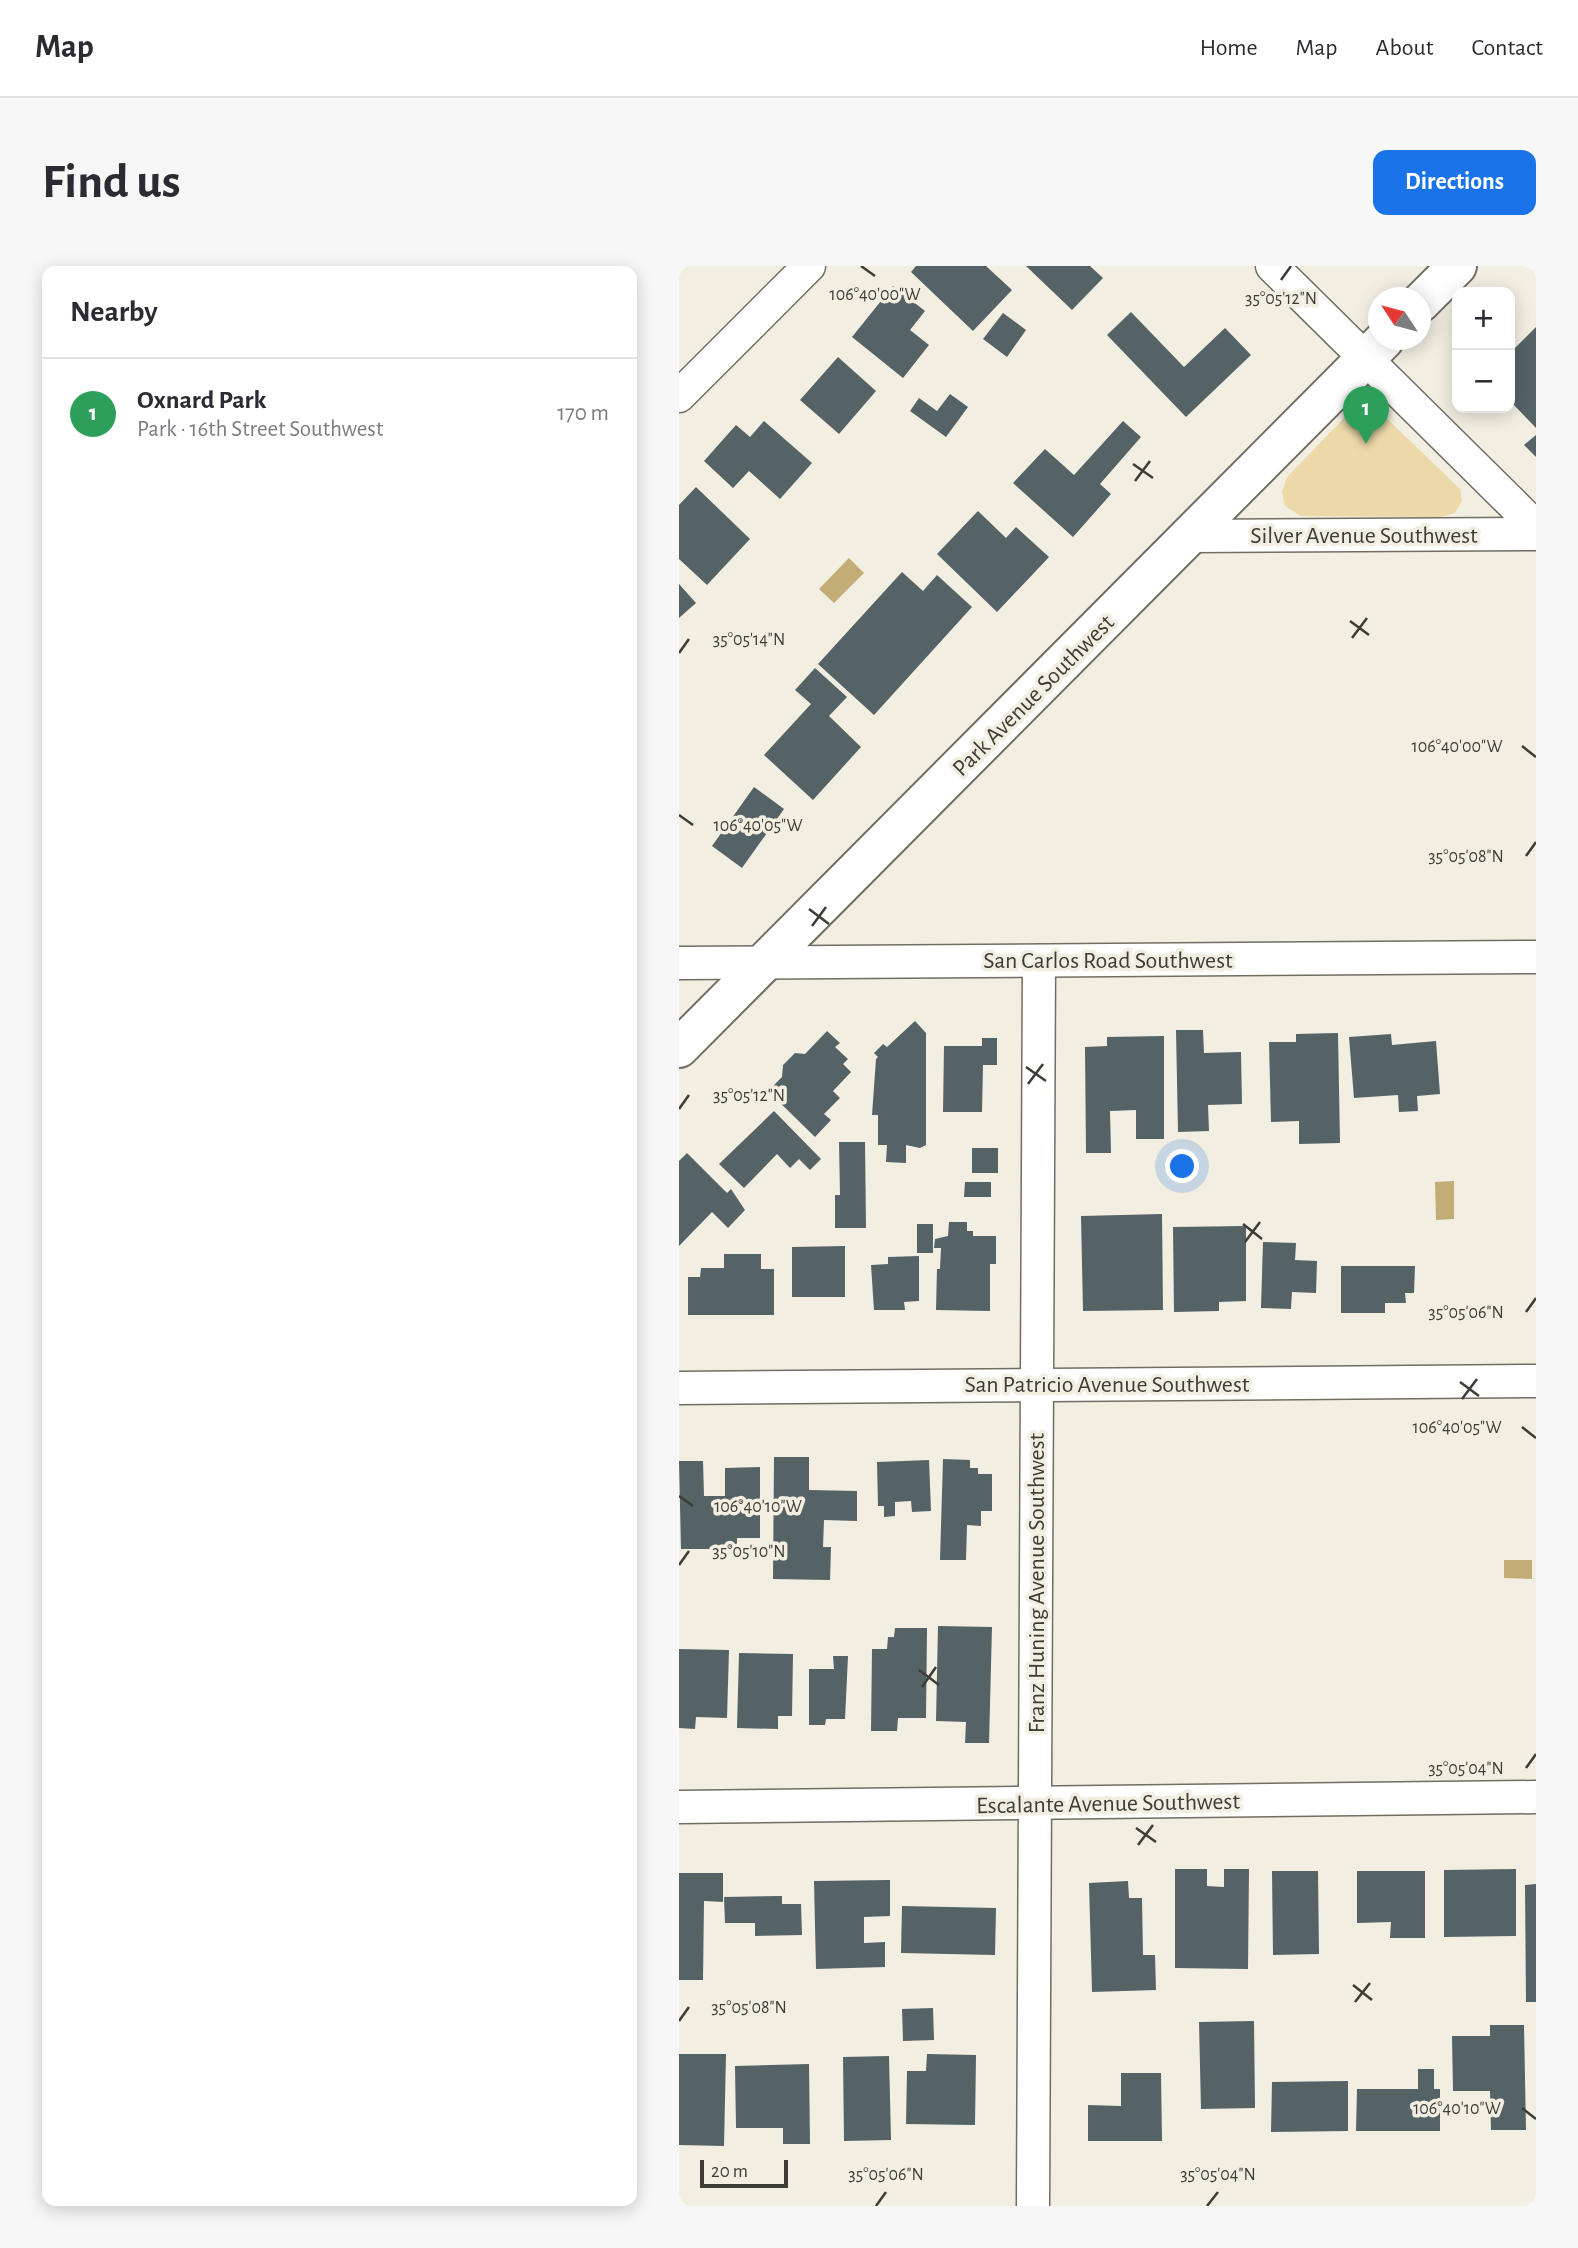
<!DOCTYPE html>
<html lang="en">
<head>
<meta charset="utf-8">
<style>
	body { margin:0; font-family:"Alegreya Sans",sans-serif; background:#f7f7f7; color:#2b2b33 }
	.controls { position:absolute; right:21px; top:21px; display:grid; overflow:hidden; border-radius:14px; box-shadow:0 4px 18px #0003 }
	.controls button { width:63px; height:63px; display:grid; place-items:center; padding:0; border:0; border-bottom:2px solid #e1e1e2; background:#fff; color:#2b2b33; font:35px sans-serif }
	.compass { position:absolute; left:689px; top:21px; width:63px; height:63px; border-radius:50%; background:#fff; box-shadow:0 4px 18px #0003; rotate:306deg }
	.scale { position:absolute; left:21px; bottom:18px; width:88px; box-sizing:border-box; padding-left:7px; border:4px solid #3e3c37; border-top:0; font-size:19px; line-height:24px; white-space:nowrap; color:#3e3c37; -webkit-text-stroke:5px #f3eee2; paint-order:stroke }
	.you { position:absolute; left:504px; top:901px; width:24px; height:24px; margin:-18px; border:5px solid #fff; border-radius:50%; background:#1a73e8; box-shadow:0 0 0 10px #1a73e833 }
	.badge { display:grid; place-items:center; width:46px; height:46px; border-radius:50%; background:#1a73e8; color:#fff; font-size:23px; font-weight:700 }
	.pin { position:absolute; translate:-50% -58px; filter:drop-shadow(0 2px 4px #0008) }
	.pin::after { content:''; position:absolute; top:37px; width:24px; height:21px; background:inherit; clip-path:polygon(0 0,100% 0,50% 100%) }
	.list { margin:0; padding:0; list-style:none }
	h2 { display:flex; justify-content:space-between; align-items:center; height:91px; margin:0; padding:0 28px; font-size:30px }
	h2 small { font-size:23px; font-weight:400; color:#7c7c81 }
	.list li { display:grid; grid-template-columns:46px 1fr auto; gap:21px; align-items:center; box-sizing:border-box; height:112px; padding:0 28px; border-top:2px solid #e1e1e2 }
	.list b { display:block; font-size:26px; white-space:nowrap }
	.list p { margin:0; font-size:23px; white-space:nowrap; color:#7c7c81 }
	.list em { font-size:23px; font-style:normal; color:#7c7c81 }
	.map { position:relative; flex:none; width:857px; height:1940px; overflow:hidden; border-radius:14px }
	header { display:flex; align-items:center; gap:42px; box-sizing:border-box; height:98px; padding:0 35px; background:#fff; border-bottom:2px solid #e1e1e2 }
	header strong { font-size:33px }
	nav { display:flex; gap:38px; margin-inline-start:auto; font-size:24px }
	.intro { display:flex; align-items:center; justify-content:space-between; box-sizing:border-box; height:168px; padding:0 42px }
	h1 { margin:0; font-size:49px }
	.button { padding:18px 32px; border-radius:14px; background:#1a73e8; color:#fff; font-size:24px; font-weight:700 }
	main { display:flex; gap:42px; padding:0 42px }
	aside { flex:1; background:#fff; border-radius:14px; box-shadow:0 4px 18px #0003 }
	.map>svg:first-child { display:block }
	.green { fill:#ecd8a9 }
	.water { fill:#c3ad77 }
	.building { fill:#556266 }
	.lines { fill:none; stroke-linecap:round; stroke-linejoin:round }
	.street-casing { stroke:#716d62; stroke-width:35 }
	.secondary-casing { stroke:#716d62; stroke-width:42 }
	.street { stroke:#fff; stroke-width:32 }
	.secondary { stroke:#fff; stroke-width:38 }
	.ticks { fill:none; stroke:#3e3c37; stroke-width:2.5 }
	.labels { text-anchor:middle; stroke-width:7; stroke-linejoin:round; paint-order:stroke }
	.street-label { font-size:24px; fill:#3e3c37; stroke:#f3eee2 }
	.ticks-label { font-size:18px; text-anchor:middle; fill:#3e3c37; stroke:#f3eee2; stroke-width:7; stroke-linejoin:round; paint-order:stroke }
</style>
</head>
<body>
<header>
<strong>Map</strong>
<nav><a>Home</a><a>Map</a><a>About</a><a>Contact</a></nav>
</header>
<div class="intro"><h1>Find us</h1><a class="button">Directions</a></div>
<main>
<aside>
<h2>Nearby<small></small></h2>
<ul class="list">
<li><span class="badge" style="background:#2e9e5b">1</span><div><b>Oxnard Park</b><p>Park · 16th Street Southwest</p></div><em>170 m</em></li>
</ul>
</aside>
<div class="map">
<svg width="857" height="1940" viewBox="0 0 857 1940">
	<rect width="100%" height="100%" fill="#f3eee2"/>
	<path class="green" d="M 684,139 L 699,144 L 781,223 L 783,235 L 776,247 L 761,251 L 622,250 L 606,240 L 603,226 L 608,211 L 673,144 Z"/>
	<g class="water">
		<path d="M 170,292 L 185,307 L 155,337 L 140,323 Z"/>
		<path d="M 775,915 L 775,953 L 757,954 L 756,916 Z"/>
		<path d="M 825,1294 L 853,1294 L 853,1313 L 825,1312 Z"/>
	</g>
	<g class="building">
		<path d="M 237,0 L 307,0 L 333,24 L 294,65 L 232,6 Z"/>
		<path d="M 347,0 L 411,0 L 424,12 L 393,44 Z"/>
		<path d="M 214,20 L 246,45 L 231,64 L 250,79 L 224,112 L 173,71 Z"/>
		<path d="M 452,46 L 505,101 L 546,62 L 572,89 L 507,151 L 428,69 Z"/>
		<path d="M 324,47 L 347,64 L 328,91 L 304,73 Z"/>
		<path d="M 857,61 L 857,162 L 831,135 L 831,87 Z"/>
		<path d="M 159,91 L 197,125 L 160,168 L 121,134 Z"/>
		<path d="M 271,128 L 289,141 L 267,171 L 231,145 L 240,132 L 258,145 Z"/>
		<path d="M 85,155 L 133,197 L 101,233 L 70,205 L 54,222 L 25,195 L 57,159 L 71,171 Z"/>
		<path d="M 444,155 L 462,171 L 421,218 L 432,228 L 394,271 L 334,217 L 366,183 L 395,209 Z"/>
		<path d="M 857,169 L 857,191 L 845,179 Z"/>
		<path d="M 17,221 L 71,273 L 28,319 L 0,293 L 0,239 Z"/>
		<path d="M 299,245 L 327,272 L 337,261 L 370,291 L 318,346 L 258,288 Z"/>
		<path d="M 223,306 L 244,325 L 258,309 L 293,341 L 195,449 L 139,398 Z"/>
		<path d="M 0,318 L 17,337 L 0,352 Z"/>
		<path d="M 136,402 L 168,431 L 150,450 L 182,481 L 134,534 L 85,489 L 132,438 L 116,424 Z"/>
		<path d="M 75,521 L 105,543 L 63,602 L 33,580 Z"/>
		<path d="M 236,755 L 247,767 L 247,879 L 241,882 L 227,879 L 227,897 L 207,896 L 208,879 L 199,879 L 199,849 L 193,849 L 197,793 L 199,791 L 195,787 L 204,778 L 208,781 Z"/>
		<path d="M 497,764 L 524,764 L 525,787 L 562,786 L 563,838 L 529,839 L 530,865 L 499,866 Z"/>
		<path d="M 148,765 L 161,777 L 156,781 L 169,793 L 164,798 L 172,806 L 154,825 L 161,832 L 145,848 L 152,854 L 136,871 L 89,825 L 103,811 L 104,799 L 116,787 L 126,788 Z"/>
		<path d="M 659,767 L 661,877 L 620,878 L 620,855 L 592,856 L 590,776 L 617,776 L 617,768 Z"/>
		<path d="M 712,768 L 713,779 L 757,775 L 761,828 L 738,830 L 739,845 L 720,846 L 719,829 L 675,832 L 670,771 Z"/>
		<path d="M 485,770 L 485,873 L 457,873 L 457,844 L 431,845 L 432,887 L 407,887 L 406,781 L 428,780 L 428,771 Z"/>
		<path d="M 303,772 L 318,772 L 318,799 L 304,799 L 303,846 L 264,846 L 265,780 L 303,780 Z"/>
		<path d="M 95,845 L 142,893 L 131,904 L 120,893 L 111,902 L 98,888 L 65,922 L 40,898 Z"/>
		<path d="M 160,876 L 186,876 L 187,962 L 156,962 L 156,929 L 161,929 Z"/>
		<rect x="293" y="882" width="26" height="25"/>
		<path d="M 8,887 L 48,927 L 52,923 L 66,944 L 49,962 L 33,946 L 0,980 L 0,895 Z"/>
		<path d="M 286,916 L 312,916 L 312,931 L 285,931 Z"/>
		<path d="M 483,948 L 484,1044 L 404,1045 L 402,950 Z"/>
		<path d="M 270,956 L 288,956 L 288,965 L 294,965 L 294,970 L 317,970 L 317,998 L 311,998 L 311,1045 L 257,1044 L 258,1003 L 261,1003 L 262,982 L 255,982 L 256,973 L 269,970 Z"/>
		<rect x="238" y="958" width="16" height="29"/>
		<path d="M 567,960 L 567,1035 L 540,1036 L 540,1045 L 495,1046 L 494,961 Z"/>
		<path d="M 584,976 L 617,977 L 616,994 L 638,995 L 637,1027 L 613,1026 L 612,1043 L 582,1042 Z"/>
		<path d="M 166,980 L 166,1031 L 113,1031 L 113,981 Z"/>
		<path d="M 45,988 L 82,988 L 82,1003 L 95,1003 L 95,1049 L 9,1049 L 9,1011 L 21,1011 L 22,1002 L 45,1002 Z"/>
		<path d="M 240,990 L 240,1035 L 225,1036 L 226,1044 L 195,1044 L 192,999 L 209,998 L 209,991 Z"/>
		<path d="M 662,1000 L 736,1000 L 735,1027 L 726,1027 L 727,1037 L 706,1037 L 706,1047 L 662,1047 Z"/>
		<path d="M 95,1191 L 130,1191 L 130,1224 L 178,1225 L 178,1255 L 145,1254 L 144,1281 L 152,1281 L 151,1314 L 94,1313 Z"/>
		<path d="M 264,1193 L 291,1194 L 291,1202 L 299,1202 L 299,1208 L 313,1208 L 313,1245 L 302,1245 L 302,1260 L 288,1259 L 287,1294 L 261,1294 Z"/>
		<path d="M 250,1194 L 252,1245 L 233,1246 L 232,1235 L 216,1236 L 216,1250 L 205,1251 L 205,1240 L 199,1240 L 198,1196 Z"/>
		<path d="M 0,1195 L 24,1195 L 25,1230 L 46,1230 L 46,1202 L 81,1201 L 81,1272 L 58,1272 L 58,1283 L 2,1283 Z"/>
		<path d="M 259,1360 L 313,1361 L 310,1477 L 286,1477 L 287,1456 L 257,1455 Z"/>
		<path d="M 216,1362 L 248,1362 L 247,1452 L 219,1452 L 218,1465 L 192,1465 L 193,1383 L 208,1383 L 209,1371 L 215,1371 Z"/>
		<path d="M 0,1383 L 50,1384 L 48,1452 L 17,1451 L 16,1463 L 0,1462 Z"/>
		<path d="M 60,1387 L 114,1388 L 113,1450 L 99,1450 L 99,1463 L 58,1462 Z"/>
		<path d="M 154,1390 L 169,1390 L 166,1453 L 147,1453 L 146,1459 L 130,1459 L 130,1403 L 155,1403 Z"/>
		<path d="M 496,1603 L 528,1603 L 528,1620 L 545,1621 L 545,1603 L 570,1603 L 569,1703 L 496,1702 Z"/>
		<path d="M 837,1603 L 837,1670 L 765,1671 L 765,1604 Z"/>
		<path d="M 593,1605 L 639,1605 L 640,1688 L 594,1689 Z"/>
		<path d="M 678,1605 L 746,1605 L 746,1672 L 711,1672 L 712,1656 L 678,1657 Z"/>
		<path d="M 0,1607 L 44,1607 L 44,1636 L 25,1635 L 24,1714 L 0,1714 Z"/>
		<path d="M 211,1614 L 211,1650 L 185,1651 L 185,1677 L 206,1676 L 206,1701 L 137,1703 L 135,1615 Z"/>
		<path d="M 449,1615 L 450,1632 L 463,1632 L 464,1689 L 476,1689 L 477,1724 L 413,1726 L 410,1617 Z"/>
		<path d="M 857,1618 L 857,1736 L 847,1736 L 846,1619 Z"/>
		<path d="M 103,1630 L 103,1638 L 122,1638 L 123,1669 L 76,1670 L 76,1657 L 46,1657 L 45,1631 Z"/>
		<path d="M 223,1640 L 317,1642 L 316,1689 L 222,1687 Z"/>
		<path d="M 254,1742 L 255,1774 L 224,1775 L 223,1743 Z"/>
		<path d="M 575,1755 L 576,1842 L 522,1843 L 520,1756 Z"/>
		<path d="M 811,1759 L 845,1759 L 847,1864 L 812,1864 L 811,1825 L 774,1825 L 773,1770 L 811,1770 Z"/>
		<path d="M 0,1788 L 47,1788 L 45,1880 L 0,1879 Z"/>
		<path d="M 248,1788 L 297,1789 L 296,1859 L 227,1858 L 228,1805 L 247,1805 Z"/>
		<path d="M 210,1790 L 212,1874 L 165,1875 L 164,1791 Z"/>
		<path d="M 130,1798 L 131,1878 L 104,1878 L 104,1862 L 57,1862 L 56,1800 Z"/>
		<path d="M 739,1803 L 755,1803 L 755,1823 L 761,1823 L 761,1865 L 677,1865 L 678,1823 L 739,1823 Z"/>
		<path d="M 442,1807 L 482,1807 L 483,1875 L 409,1875 L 409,1839 L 442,1840 Z"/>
		<path d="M 669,1815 L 669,1865 L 592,1866 L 593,1816 Z"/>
	</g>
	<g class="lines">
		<g class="street-casing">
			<g id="street">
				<path d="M 593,0 L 857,261"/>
				<path d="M 0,130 L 130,0"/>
				<path d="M 512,270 L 857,268"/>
				<path d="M 0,697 L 857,691"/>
				<path d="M 0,1122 L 857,1115"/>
				<path d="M 0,1541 L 857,1531"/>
				<path d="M 354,1940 L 360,695"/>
			</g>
		</g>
		<g class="secondary-casing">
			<g id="secondary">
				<path d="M 741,37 L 778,0"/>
				<path d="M 0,782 L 705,74"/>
			</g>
		</g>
		<use href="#street" class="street"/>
		<use href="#secondary" class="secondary"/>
	</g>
	<path class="ticks" d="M 182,0 L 196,10M 602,14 L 612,0M 454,198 L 474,212M 456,215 L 471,195M 671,355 L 690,369M 673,372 L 688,352M 0,387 L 10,373M 843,480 L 857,491M 0,549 L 14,559M 847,590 L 857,576M 130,643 L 150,658M 133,660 L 147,641M 347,801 L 367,815M 349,818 L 364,798M 0,843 L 10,829M 564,958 L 583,973M 566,976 L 581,956M 847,1046 L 857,1032M 781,1116 L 800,1130M 783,1133 L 798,1113M 843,1161 L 857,1172M 0,1230 L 14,1240M 0,1299 L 10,1285M 240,1404 L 260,1419M 243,1421 L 257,1401M 847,1502 L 857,1488M 457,1562 L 477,1576M 459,1579 L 474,1559M 674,1719 L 693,1734M 676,1736 L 691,1717M 0,1755 L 10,1741M 843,1842 L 857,1853M 197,1940 L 207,1926M 528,1940 L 539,1926"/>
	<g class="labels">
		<g class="street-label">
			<text x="685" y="277">Silver Avenue Southwest</text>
			<text transform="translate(354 429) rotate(-45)" y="8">Park Avenue Southwest</text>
			<text x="429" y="702">San Carlos Road Southwest</text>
			<text x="428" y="1126">San Patricio Avenue Southwest</text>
			<text transform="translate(357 1317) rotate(-90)" y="8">Franz Huning Avenue Southwest</text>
			<text transform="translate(429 1537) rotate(-1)" y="8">Escalante Avenue Southwest</text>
		</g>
	</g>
	<g class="ticks-label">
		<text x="196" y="34">106°40'00"W</text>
		<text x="602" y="38">35°05'12"N</text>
		<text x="70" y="379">35°05'14"N</text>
		<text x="778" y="486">106°40'00"W</text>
		<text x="79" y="565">106°40'05"W</text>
		<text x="787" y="596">35°05'08"N</text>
		<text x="70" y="835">35°05'12"N</text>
		<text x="787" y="1052">35°05'06"N</text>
		<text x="778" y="1167">106°40'05"W</text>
		<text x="79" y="1246">106°40'10"W</text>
		<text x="70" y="1291">35°05'10"N</text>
		<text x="787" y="1508">35°05'04"N</text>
		<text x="70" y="1747">35°05'08"N</text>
		<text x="778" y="1848">106°40'10"W</text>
		<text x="207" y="1914">35°05'06"N</text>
		<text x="539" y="1914">35°05'04"N</text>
	</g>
</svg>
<div class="controls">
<button>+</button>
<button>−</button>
</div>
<svg class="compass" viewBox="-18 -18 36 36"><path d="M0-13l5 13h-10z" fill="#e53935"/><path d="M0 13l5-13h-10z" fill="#7c7c81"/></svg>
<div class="scale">20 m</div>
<div class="you"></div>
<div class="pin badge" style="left:687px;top:178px;background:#2e9e5b">1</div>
</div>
</main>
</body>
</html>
